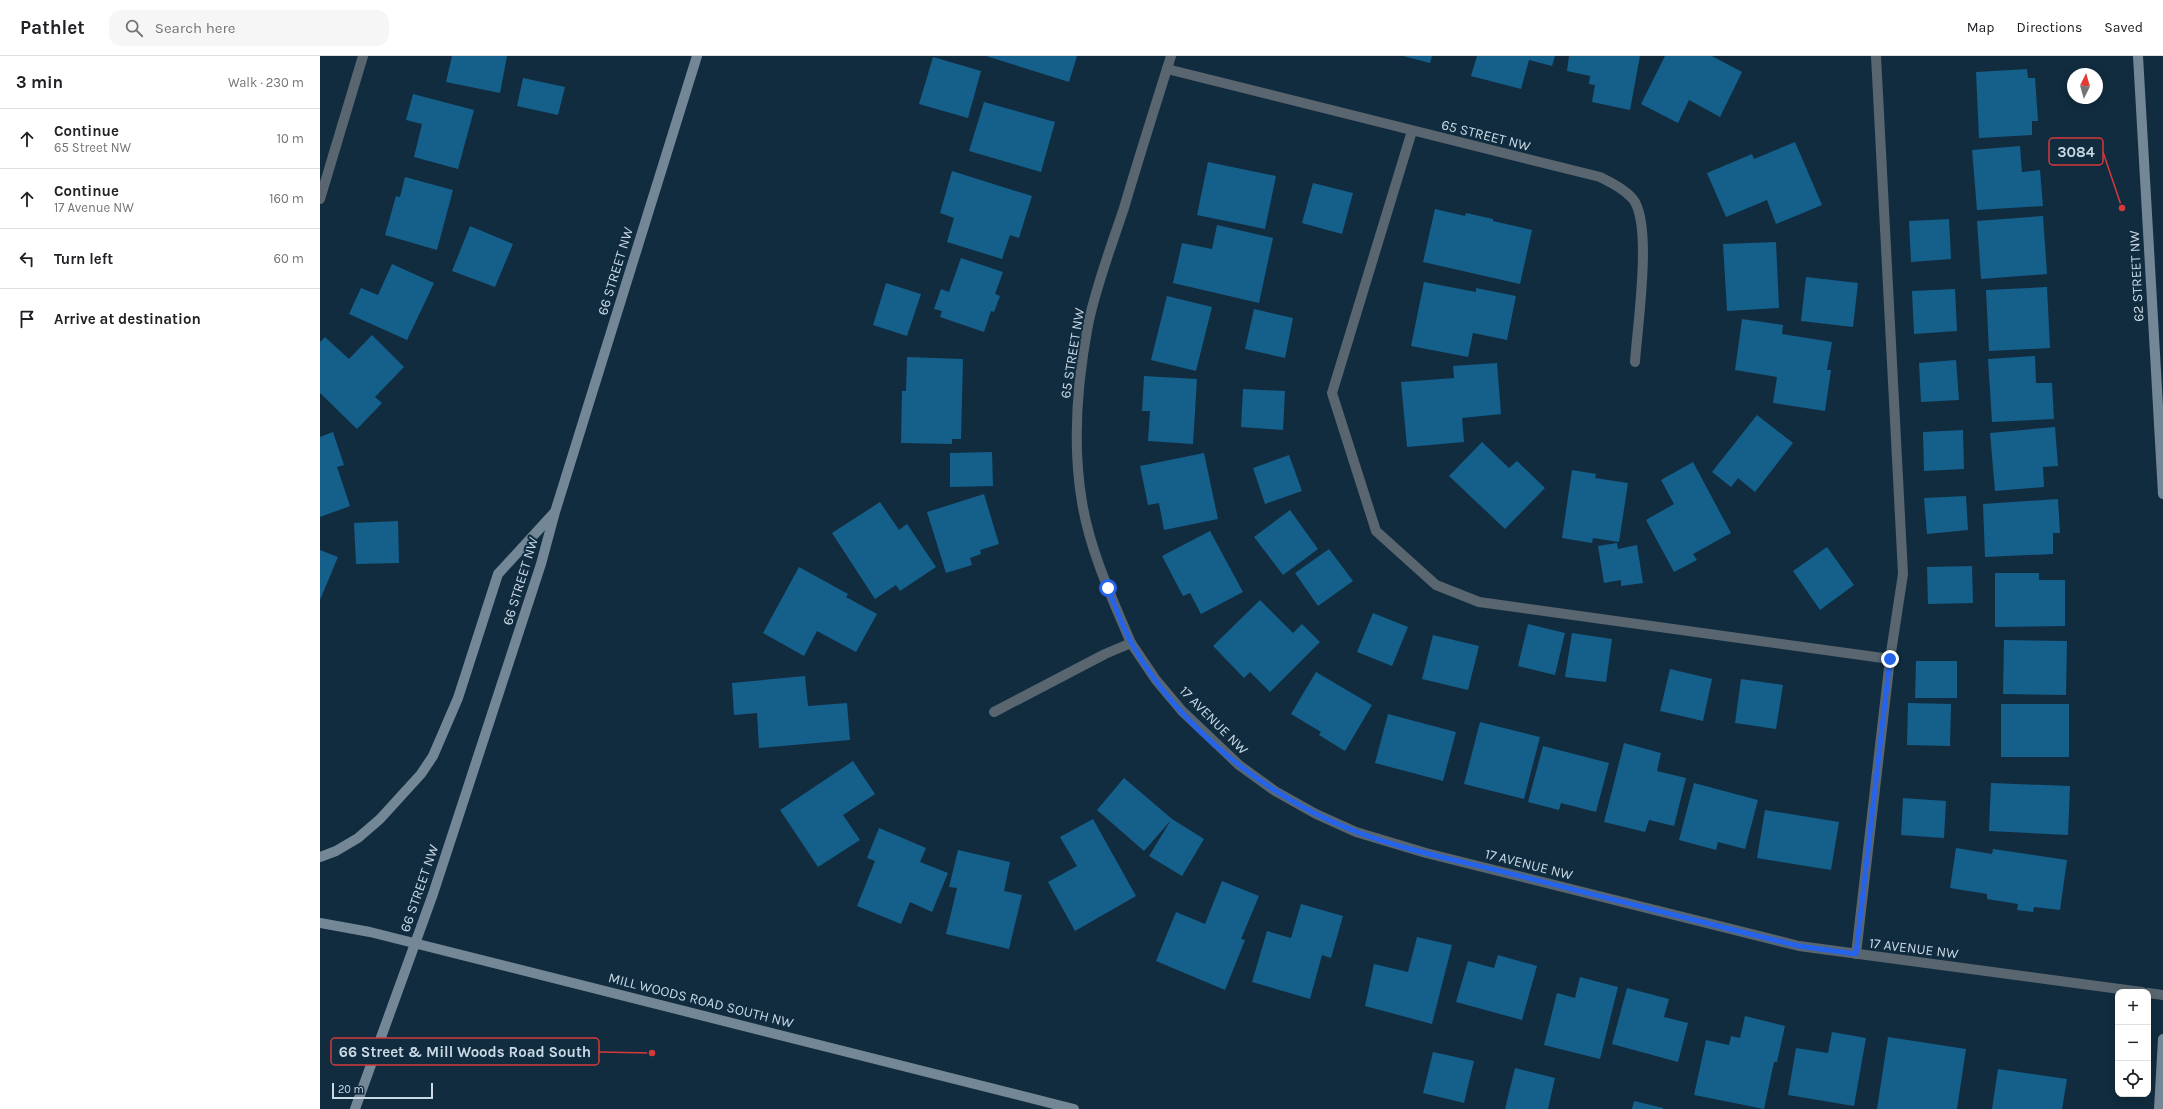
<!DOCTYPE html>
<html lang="en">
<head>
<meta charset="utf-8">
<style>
	body { margin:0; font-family:Karla,sans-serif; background:#f6f6f6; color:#202124 }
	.controls { position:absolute; right:12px; bottom:12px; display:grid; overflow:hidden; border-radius:8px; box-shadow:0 2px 10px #0003 }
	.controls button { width:36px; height:36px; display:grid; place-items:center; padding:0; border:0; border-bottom:1px solid #e0e0e0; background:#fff; color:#202124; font:20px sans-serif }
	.compass { position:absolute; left:1747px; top:12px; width:36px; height:36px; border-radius:50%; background:#fff; box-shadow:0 2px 10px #0003; rotate:5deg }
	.scale { position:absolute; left:12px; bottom:10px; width:101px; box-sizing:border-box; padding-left:4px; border:2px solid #c9d9e5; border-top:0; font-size:11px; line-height:14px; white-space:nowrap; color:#c9d9e5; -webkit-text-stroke:3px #112c3f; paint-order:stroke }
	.stop { position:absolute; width:12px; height:12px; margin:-9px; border:3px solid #2563eb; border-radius:50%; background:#fff }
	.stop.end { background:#2563eb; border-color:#fff; box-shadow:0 1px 4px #0008 }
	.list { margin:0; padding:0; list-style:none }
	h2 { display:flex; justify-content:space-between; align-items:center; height:52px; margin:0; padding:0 16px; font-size:17px }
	h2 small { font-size:13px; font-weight:400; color:#757577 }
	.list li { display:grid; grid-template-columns:26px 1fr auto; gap:12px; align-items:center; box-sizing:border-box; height:60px; padding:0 16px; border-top:1px solid #e0e0e0 }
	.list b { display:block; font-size:15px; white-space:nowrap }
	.list p { margin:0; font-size:13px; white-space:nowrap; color:#757577 }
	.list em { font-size:13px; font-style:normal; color:#757577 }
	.icon { flex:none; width:22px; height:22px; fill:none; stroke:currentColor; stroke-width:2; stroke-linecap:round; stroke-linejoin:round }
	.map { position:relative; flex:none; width:1843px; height:1053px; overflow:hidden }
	header { display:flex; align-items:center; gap:24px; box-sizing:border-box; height:56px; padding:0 20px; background:#fff; border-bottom:1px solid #e0e0e0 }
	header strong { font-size:19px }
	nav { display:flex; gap:22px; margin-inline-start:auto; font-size:14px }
	.search { width:280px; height:36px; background:#f6f6f6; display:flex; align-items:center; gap:10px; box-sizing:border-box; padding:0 14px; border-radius:12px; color:#757577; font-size:15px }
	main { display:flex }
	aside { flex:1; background:#fff }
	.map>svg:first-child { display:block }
	.building { fill:#155f8b }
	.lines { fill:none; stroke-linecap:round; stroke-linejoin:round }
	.lane { stroke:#59666f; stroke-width:10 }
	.street { stroke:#59666f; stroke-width:10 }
	.secondary { stroke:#738797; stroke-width:10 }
	.route { stroke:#2563eb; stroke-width:5 }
	.labels { text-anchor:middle; stroke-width:4; stroke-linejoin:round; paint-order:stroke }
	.street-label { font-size:14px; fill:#c9d9e5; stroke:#112c3f }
	.leader { fill:none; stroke:#d53a3b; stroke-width:1.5 }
	.callout-dot { fill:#d53a3b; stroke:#112c3f; stroke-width:1.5 }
	.callout { fill:#112c3f; stroke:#d53a3b; stroke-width:1.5 }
	.callout-label { font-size:15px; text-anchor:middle; font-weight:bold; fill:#c9d9e5 }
</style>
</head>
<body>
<header>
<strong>Pathlet</strong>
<div class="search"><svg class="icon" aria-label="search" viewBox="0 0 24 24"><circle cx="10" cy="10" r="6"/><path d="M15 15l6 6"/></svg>Search here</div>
<nav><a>Map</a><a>Directions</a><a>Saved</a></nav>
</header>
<main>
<aside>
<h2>3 min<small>Walk · 230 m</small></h2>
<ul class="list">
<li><svg class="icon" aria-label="ahead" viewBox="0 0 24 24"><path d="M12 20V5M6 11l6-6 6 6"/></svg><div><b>Continue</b><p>65 Street NW</p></div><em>10 m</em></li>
<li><svg class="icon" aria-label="ahead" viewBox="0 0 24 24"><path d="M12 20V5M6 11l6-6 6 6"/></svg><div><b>Continue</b><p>17 Avenue NW</p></div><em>160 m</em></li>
<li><svg class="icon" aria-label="left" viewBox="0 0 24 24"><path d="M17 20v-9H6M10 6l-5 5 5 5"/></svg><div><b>Turn left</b></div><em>60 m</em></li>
<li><svg class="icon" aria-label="arrive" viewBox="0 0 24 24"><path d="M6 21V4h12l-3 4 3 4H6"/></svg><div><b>Arrive at destination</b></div></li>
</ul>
</aside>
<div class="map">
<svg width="1843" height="1053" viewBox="0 0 1843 1053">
	<rect width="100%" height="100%" fill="#112c3f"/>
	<g class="building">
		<path d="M 132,0 L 187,0 L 180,37 L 126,26 Z"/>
		<path d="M 666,0 L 757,0 L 749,26 Z"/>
		<path d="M 1083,0 L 1112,0 L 1110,7 Z"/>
		<path d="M 1157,0 L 1235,0 L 1232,10 L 1209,4 L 1201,33 L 1151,20 Z"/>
		<path d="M 1249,0 L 1320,0 L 1310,54 L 1272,46 L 1275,29 L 1269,28 L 1270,20 L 1247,15 Z"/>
		<path d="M 1345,0 L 1392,0 L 1422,16 L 1400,61 L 1369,44 L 1358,67 L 1321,48 Z"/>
		<path d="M 613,1 L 661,15 L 648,62 L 599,48 Z"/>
		<path d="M 1707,13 L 1708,22 L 1715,22 L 1718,65 L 1712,65 L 1712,79 L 1659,82 L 1656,16 Z"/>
		<path d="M 203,22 L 245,31 L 238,59 L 197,50 Z"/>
		<path d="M 93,38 L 154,54 L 138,113 L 94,101 L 102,68 L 86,64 Z"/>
		<path d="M 664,46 L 735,66 L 721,116 L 649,95 Z"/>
		<path d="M 1475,86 L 1502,149 L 1456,168 L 1447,144 L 1406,161 L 1387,117 L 1432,98 L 1434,103 Z"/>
		<path d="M 1700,90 L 1702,116 L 1720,114 L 1723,150 L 1657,154 L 1652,94 Z"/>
		<path d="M 888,106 L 956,120 L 945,173 L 877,159 Z"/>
		<path d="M 632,115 L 712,140 L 699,182 L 690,179 L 682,203 L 627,186 L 634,162 L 620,157 Z"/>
		<path d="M 85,121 L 133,134 L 117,194 L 65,179 L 76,140 L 80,141 Z"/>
		<path d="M 993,127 L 1033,137 L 1022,178 L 982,167 Z"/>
		<path d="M 1115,153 L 1145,160 L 1146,157 L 1173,163 L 1173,165 L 1212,174 L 1200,228 L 1103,206 Z"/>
		<path d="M 1723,160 L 1727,218 L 1661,223 L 1657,165 Z"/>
		<path d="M 1629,163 L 1631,203 L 1591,206 L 1589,165 Z"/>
		<path d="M 897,169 L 953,182 L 939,247 L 853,227 L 862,187 L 892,193 Z"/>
		<path d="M 150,170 L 193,188 L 175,231 L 132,215 Z"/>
		<path d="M 1456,186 L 1459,252 L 1407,255 L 1403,188 Z"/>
		<path d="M 641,202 L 683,216 L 675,238 L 680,240 L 674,256 L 671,255 L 664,276 L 620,261 L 622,255 L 614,253 L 621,233 L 629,236 Z"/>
		<path d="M 72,208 L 114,227 L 87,284 L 29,258 L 41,232 L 58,239 Z"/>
		<path d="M 1486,221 L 1538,227 L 1533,271 L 1481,265 Z"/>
		<path d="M 1104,226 L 1156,236 L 1156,232 L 1196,240 L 1187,284 L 1153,277 L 1148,301 L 1091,290 Z"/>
		<path d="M 566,227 L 601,238 L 587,280 L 553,269 Z"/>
		<path d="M 1727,231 L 1730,292 L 1669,295 L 1666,234 Z"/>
		<path d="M 1635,233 L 1637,275 L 1594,278 L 1592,235 Z"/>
		<path d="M 847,240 L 892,251 L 876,315 L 831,304 Z"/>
		<path d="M 934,253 L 973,262 L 965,302 L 925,293 Z"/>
		<path d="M 1422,263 L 1463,269 L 1462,278 L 1512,286 L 1507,314 L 1511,314 L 1505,355 L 1453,347 L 1457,321 L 1415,314 Z"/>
		<path d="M 52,279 L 84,311 L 55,341 L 62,347 L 37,373 L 0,337 L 0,286 L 5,281 L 29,303 Z"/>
		<path d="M 1715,300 L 1716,327 L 1732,327 L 1734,363 L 1672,366 L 1668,303 Z"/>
		<path d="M 587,301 L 643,303 L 641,383 L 632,383 L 632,388 L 581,387 L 582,335 L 586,335 Z"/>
		<path d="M 1636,304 L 1639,344 L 1601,346 L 1599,307 Z"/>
		<path d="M 1177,307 L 1181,358 L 1142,362 L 1144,386 L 1087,391 L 1081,326 L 1134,322 L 1133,310 Z"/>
		<path d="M 824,320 L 877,323 L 873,388 L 828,385 L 830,355 L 822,355 Z"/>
		<path d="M 923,333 L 965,335 L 963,374 L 921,371 Z"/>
		<path d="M 1437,359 L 1473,387 L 1435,436 L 1418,422 L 1411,431 L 1392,416 Z"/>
		<path d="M 1735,371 L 1738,410 L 1723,411 L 1724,431 L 1675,435 L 1670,377 Z"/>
		<path d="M 1643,374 L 1644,413 L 1604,415 L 1603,376 Z"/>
		<path d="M 13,376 L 24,409 L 17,411 L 30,450 L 0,461 L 0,381 Z"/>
		<path d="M 1162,386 L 1189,412 L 1197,405 L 1225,432 L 1185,473 L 1129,420 Z"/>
		<path d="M 672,396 L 673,430 L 630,431 L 630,397 Z"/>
		<path d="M 884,397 L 898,463 L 844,474 L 839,447 L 828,449 L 820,410 Z"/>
		<path d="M 969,399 L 982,435 L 945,448 L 933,412 Z"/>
		<path d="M 1373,406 L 1411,477 L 1373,498 L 1377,504 L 1354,516 L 1326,464 L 1354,448 L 1341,424 Z"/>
		<path d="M 1252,414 L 1276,418 L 1275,422 L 1308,427 L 1299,486 L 1273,482 L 1272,487 L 1242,482 Z"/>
		<path d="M 664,438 L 679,488 L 660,494 L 661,498 L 650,502 L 652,509 L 626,517 L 607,456 Z"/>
		<path d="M 1646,440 L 1648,474 L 1607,478 L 1604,442 Z"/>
		<path d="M 1738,443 L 1740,477 L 1733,477 L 1733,498 L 1665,501 L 1663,448 Z"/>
		<path d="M 560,446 L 579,474 L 587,468 L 616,511 L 580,535 L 576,529 L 555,543 L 512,477 Z"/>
		<path d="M 970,454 L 998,493 L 963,519 L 934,481 Z"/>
		<path d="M 78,465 L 79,507 L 36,508 L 34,467 Z"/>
		<path d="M 890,475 L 923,536 L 881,558 L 870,537 L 863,540 L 842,500 Z"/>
		<path d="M 1297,487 L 1298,493 L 1317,489 L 1323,527 L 1301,530 L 1301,524 L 1284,527 L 1278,490 Z"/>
		<path d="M 1507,491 L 1534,529 L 1500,554 L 1473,515 Z"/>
		<path d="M 1009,493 L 1033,525 L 998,550 L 975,517 Z"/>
		<path d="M 0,494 L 18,501 L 0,544 Z"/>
		<path d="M 1652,510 L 1653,547 L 1608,548 L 1607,511 Z"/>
		<path d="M 479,511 L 528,538 L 526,541 L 557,558 L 536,596 L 497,575 L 484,600 L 443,577 Z"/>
		<path d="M 1675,517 L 1719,517 L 1719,524 L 1745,524 L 1745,570 L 1675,571 Z"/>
		<path d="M 940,544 L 973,577 L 982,568 L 1000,586 L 950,636 L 930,616 L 924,622 L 893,590 Z"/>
		<path d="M 1053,557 L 1088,571 L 1072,610 L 1037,596 Z"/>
		<path d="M 1208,568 L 1245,577 L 1235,619 L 1198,610 Z"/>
		<path d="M 1252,577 L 1292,583 L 1286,626 L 1245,621 Z"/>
		<path d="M 1113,579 L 1159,590 L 1148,634 L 1102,623 Z"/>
		<path d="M 1684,584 L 1747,585 L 1746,639 L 1683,638 Z"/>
		<path d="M 1596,605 L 1637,605 L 1637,642 L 1595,642 Z"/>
		<path d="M 1350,613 L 1392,623 L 1383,665 L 1340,655 Z"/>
		<path d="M 996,616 L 1052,649 L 1025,695 L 999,679 L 1001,676 L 971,658 Z"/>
		<path d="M 485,620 L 488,650 L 527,647 L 530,684 L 439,692 L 437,657 L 414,659 L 412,627 Z"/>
		<path d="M 1421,623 L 1463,629 L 1456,673 L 1415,667 Z"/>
		<path d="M 1588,647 L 1631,648 L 1630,690 L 1587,689 Z"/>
		<rect x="1681" y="648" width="68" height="53"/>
		<path d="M 1068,658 L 1136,676 L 1123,725 L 1055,707 Z"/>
		<path d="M 1160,666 L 1220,681 L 1204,743 L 1144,728 Z"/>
		<path d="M 1304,687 L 1341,697 L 1337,715 L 1366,722 L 1354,770 L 1329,764 L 1325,776 L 1284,766 Z"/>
		<path d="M 1223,690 L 1289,707 L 1276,756 L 1241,747 L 1239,754 L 1208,746 Z"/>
		<path d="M 533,705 L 555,738 L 523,759 L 540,784 L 498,811 L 460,754 Z"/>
		<path d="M 804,722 L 852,763 L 884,783 L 862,820 L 829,800 L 851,764 L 824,795 L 777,754 Z"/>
		<path d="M 1374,727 L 1438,744 L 1425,793 L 1398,786 L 1396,794 L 1359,784 Z"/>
		<path d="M 1671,727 L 1750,730 L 1748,779 L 1669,775 Z"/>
		<path d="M 1583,742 L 1626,745 L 1624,782 L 1581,779 Z"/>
		<path d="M 1445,754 L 1519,766 L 1511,814 L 1437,802 Z"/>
		<path d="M 773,763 L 816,840 L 755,875 L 728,826 L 757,810 L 740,781 Z"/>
		<path d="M 559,772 L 606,792 L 600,806 L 628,817 L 612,856 L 590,846 L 581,868 L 537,850 L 555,805 L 547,802 Z"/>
		<path d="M 1636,792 L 1672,798 L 1673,793 L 1747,804 L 1740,854 L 1714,851 L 1713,856 L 1697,854 L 1698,848 L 1667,843 L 1667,838 L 1630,832 Z"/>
		<path d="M 638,794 L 690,806 L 684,835 L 702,839 L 689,893 L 626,878 L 637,832 L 629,831 Z"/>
		<path d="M 902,825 L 939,840 L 921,883 L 925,884 L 905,934 L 836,905 L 856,856 L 885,868 Z"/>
		<path d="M 981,848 L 1023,860 L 1011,902 L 1002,899 L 990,943 L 932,926 L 947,875 L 971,882 Z"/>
		<path d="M 1097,881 L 1132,889 L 1112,968 L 1045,950 L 1054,908 L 1088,916 Z"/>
		<path d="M 1178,899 L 1217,910 L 1202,964 L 1136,946 L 1148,905 L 1174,912 Z"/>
		<path d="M 1260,921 L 1298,931 L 1280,1003 L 1224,989 L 1237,937 L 1255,942 Z"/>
		<path d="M 1307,932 L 1349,943 L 1344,961 L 1368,967 L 1358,1006 L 1292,988 Z"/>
		<path d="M 1425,960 L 1465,970 L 1457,1006 L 1454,1006 L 1444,1053 L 1374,1039 L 1386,984 L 1409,989 L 1411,980 L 1420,982 Z"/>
		<path d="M 1512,976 L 1546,982 L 1534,1050 L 1468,1039 L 1476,992 L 1508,997 Z"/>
		<path d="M 1568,981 L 1646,993 L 1637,1053 L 1557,1053 Z"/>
		<path d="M 1113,996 L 1154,1005 L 1144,1047 L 1103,1037 Z"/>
		<path d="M 1195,1012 L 1235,1022 L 1228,1053 L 1185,1053 Z"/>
		<path d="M 1678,1013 L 1747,1023 L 1742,1053 L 1672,1053 Z"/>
		<path d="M 1314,1045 L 1343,1052 L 1343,1053 L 1312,1053 Z"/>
	</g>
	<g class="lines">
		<g class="lane">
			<path d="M 1092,75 L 1012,337 L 1056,475 L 1116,529 L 1159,546 L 1570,603"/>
			<path d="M 1536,898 L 1570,603 L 1583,518 L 1556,0"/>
		</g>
		<g class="street">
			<path d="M 847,13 L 1280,121 C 1292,127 1304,133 1313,143 C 1333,169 1317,272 1315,306"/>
			<path d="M 0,143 L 43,0"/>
			<path d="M 811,587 C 792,542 770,495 762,446 C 752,387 757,327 768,269 C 776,230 791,191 804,152 C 819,101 835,51 851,0"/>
			<path d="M 674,656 L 785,598 L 811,587 L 836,624 L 862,655 L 919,709 L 955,735 L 996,758 L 1036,776 L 1106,797 L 1479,890 L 1822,936"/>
			<path d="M 1828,937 L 1843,939"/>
		</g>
		<g class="secondary">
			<path d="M 1818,0 L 1843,438"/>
			<path d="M 0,801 L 16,795 L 38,782 L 60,763 L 101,718 L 113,700 L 138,642 L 178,518 L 234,457"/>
			<path d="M 0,867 L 50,876 L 754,1053"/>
			<path d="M 35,1053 L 113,838 L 221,508 L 235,456 L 377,0"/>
			<path d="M 1839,1053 L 1843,983"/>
		</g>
	</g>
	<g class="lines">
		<path class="route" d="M 788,532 C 795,550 802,570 812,588 C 859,672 948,742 1037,776 C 1087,795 1141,805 1192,818 C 1270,838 1348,858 1426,877 L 1479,890 L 1536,898 L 1570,603"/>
	</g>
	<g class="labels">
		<g class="street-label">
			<text transform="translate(1166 79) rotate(14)" y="5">65 STREET NW</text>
			<text transform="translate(295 215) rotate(-73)" y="5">66 STREET NW</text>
			<text transform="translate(1816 220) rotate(-93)" y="5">62 STREET NW</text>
			<text transform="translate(752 297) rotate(-81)" y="5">65 STREET NW</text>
			<text transform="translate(200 525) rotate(-73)" y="5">66 STREET NW</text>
			<text transform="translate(894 664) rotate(45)" y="5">17 AVENUE NW</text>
			<text transform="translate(1209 808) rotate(14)" y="5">17 AVENUE NW</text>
			<text transform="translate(99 832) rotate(-71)" y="5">66 STREET NW</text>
			<text transform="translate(1594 892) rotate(7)" y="5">17 AVENUE NW</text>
			<text transform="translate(381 944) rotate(14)" y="5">MILL WOODS ROAD SOUTH NW</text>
		</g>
	</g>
	<path class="leader" d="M1802 152L1783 96M332 997L279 996"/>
	<g class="callout-dot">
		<circle cx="1802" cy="152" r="4"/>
		<circle cx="332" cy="997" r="4"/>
	</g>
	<g class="callout">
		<rect x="1729" y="82" width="54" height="27" rx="4"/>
		<rect x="11" y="982" width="268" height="27" rx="4"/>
	</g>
	<g class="callout-label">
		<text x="1756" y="101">3084</text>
		<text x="145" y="1001">66 Street &amp; Mill Woods Road South</text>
	</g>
</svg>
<div class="controls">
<button>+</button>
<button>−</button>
<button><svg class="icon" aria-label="locate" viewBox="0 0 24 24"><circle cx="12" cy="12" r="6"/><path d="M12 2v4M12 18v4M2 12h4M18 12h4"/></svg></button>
</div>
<svg class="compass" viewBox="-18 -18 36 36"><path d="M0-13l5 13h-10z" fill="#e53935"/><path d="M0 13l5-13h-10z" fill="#757577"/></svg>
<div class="scale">20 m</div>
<div class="stop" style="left:788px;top:532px"></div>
<div class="stop end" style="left:1570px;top:603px"></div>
</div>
</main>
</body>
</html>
